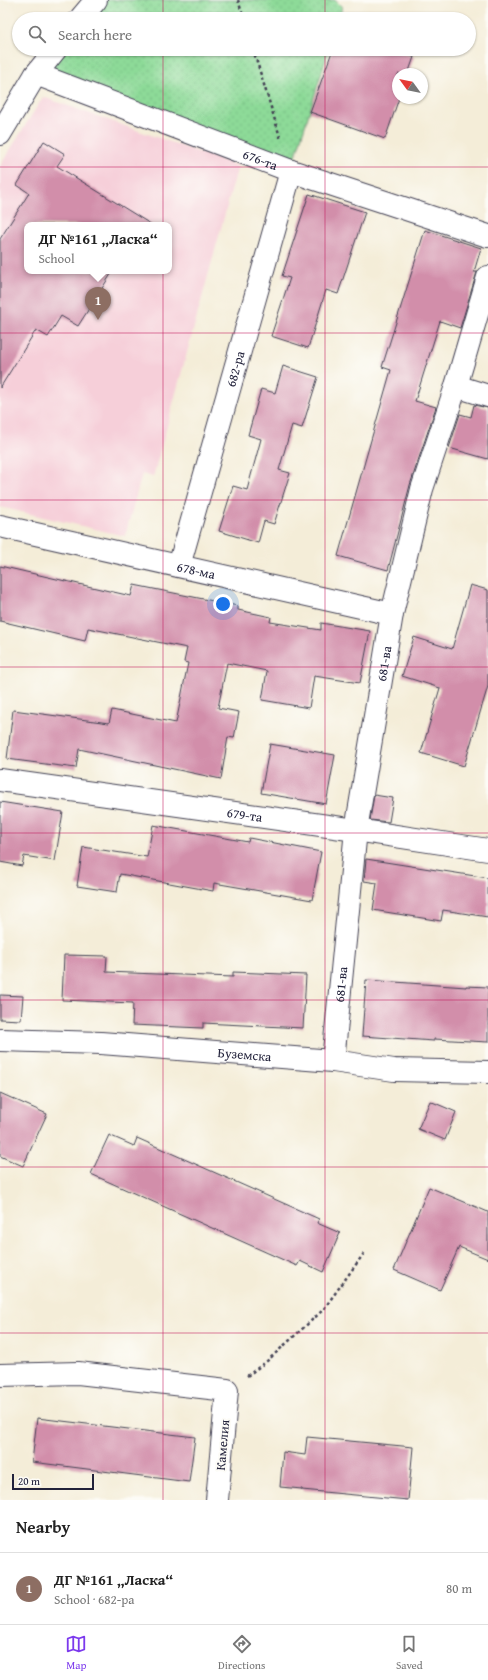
<!DOCTYPE html>
<html lang="en">
<head>
<meta charset="utf-8">
<style>
	body { margin:0; font-family:"Gentium Book Plus",serif; background:#f6f6f6; color:#222 }
	.compass { position:absolute; left:392px; top:68px; width:36px; height:36px; border-radius:50%; background:#fff; box-shadow:0 1px 3px #0004; rotate:303deg }
	.scale { position:absolute; left:12px; bottom:10px; width:82px; box-sizing:border-box; padding-left:4px; border:2px solid #22223b; border-top:0; font-size:11px; line-height:14px; white-space:nowrap; color:#22223b; -webkit-text-stroke:3px #fdfcf7; paint-order:stroke }
	.you { position:absolute; left:223px; top:604px; width:14px; height:14px; margin:-10px; border:3px solid #fff; border-radius:50%; background:#1a73e8; box-shadow:0 0 0 6px #1a73e833 }
	.badge { display:grid; place-items:center; width:26px; height:26px; border-radius:50%; background:#7c3aed; color:#fff; font-size:13px; font-weight:700 }
	.pin { position:absolute; translate:-50% -33px; filter:drop-shadow(0 1px 2px #0008) }
	.pin::after { content:''; position:absolute; top:21px; width:14px; height:12px; background:inherit; clip-path:polygon(0 0,100% 0,50% 100%) }
	.popup { position:absolute; left:24px; top:222px; width:148px; height:52px; box-sizing:border-box; display:grid; place-content:center; border-radius:8px; background:#fff; filter:drop-shadow(0 1px 3px #0005); font-size:13px; white-space:nowrap; color:#767676 }
	.popup b { font-size:15px; color:#222 }
	.popup::after { content:''; position:absolute; left:50%; top:100%; margin-left:-8px; border:8px solid transparent; border-top-color:#fff }
	.list { margin:0; padding:0; list-style:none }
	h2 { display:flex; justify-content:space-between; align-items:center; height:52px; margin:0; padding:0 16px; font-size:17px }
	h2 small { font-size:13px; font-weight:400; color:#767676 }
	.list li { display:grid; grid-template-columns:26px 1fr auto; gap:12px; align-items:center; box-sizing:border-box; height:72px; padding:0 16px; border-top:1px solid #e0e0e0 }
	.list b { display:block; font-size:15px; white-space:nowrap }
	.list p { margin:0; font-size:13px; white-space:nowrap; color:#767676 }
	.list em { font-size:13px; font-style:normal; color:#767676 }
	.icon { flex:none; width:22px; height:22px; fill:none; stroke:currentColor; stroke-width:2; stroke-linecap:round; stroke-linejoin:round }
	.map { position:relative; flex:none; width:488px; height:1500px; overflow:hidden }
	.search { position:absolute; background:#fff; box-shadow:0 1px 3px #0004; left:12px; right:12px; top:12px; height:44px; display:flex; align-items:center; gap:10px; box-sizing:border-box; padding:0 14px; border-radius:22px; color:#767676; font-size:15px }
	.sheet { height:124px; background:#fff }
	nav { display:flex; justify-content:space-around; align-items:center; box-sizing:border-box; height:56px; border-top:1px solid #e0e0e0; background:#fff; font-size:11px; color:#767676 }
	nav a { display:grid; justify-items:center; gap:2px }
	nav .on { color:#7c3aed }
	.map>svg:first-child { display:block }
	.built { fill:#f6cfd9; fill-rule:evenodd }
	.grass { fill:url(#grass-dots); stroke:#587e6a }
	.building { fill:#d28eaa }
	.lines { fill:none; stroke-linecap:round; stroke-linejoin:round }
	.minor-casing { stroke:#424053; stroke-width:24 }
	.path { stroke:#424053; stroke-width:2.5; stroke-dasharray:3 3; stroke-linecap:butt }
	.minor { stroke:#fff; stroke-width:22 }
	.grid { fill:none; stroke:#c2185b; stroke-width:1; stroke-opacity:0.55 }
	.labels { text-anchor:middle; stroke-width:4; stroke-linejoin:round; paint-order:stroke }
	.street-label { font-size:13px; fill:#22223b; stroke:#fdfcf7 }
</style>
</head>
<body>
<div class="map">
<svg width="488" height="1500" viewBox="0 0 488 1500">
	<defs>
		<pattern id="grass-dots" width="8" height="8" patternUnits="userSpaceOnUse"><rect width="8" height="8" fill="#8dda98"/><path d="M2 2h.1M6 6h.1" fill="none" stroke="#79bb84" stroke-width="1.8" stroke-linecap="round"/></pattern>
	</defs>
	<rect width="100%" height="100%" fill="#fdfcf7"/>
	<filter id="ink" filterUnits="userSpaceOnUse"><feTurbulence type="fractalNoise" baseFrequency=".025" numOctaves="2"/><feDisplacementMap in="SourceGraphic" scale="8" xChannelSelector="R" yChannelSelector="G"/><feConvolveMatrix kernelMatrix="1 2 1 2 8 2 1 2 1" color-interpolation-filters="sRGB"/></filter>
	<filter id="wash" filterUnits="userSpaceOnUse"><feTurbulence type="fractalNoise" baseFrequency=".012" numOctaves="4" result="noise"/><feDisplacementMap in="SourceGraphic" scale="16" xChannelSelector="R" yChannelSelector="G"/><feGaussianBlur stdDeviation="0.9" result="paint"/><feColorMatrix in="noise" values="0 0 0 0 0 0 0 0 0 0 0 0 0 0 0 0 0 1.4 0 .05"/><feComposite in="paint" operator="in"/></filter>
	<g filter="url(#wash)">
		<rect width="100%" height="100%" fill="#f4edd8"/>
		<path class="built" d="M 43,97 L 238,166 L 153,477 L 142,474 L 125,536 L 0,507 L 0,166 ZM 27,225 L 169,225 L 169,271 L 27,271 Z"/>
		<g class="grass">
			<path d="M 96,0 L 335,0 L 342,7 L 339,19 L 80,19 Z"/>
			<path d="M 56,49 L 329,49 L 291,171 L 36,74 Z"/>
		</g>
		<g id="blocks">
			<g class="building">
				<path d="M 333,49 L 391,49 L 414,57 L 408,74 L 398,74 L 398,98 L 399,98 L 385,139 L 310,112 Z"/>
				<path d="M 44,141 L 65,154 L 57,166 L 152,225 L 27,225 L 27,271 L 113,271 L 78,326 L 61,316 L 48,337 L 36,330 L 0,388 L 0,239 L 29,193 L 17,185 Z"/>
				<path d="M 309,194 L 365,212 L 338,294 L 326,290 L 308,348 L 271,336 L 290,278 L 282,276 Z"/>
				<path d="M 425,230 L 481,248 L 474,272 L 477,272 L 460,328 L 440,321 L 415,401 L 436,407 L 410,485 L 388,570 L 338,556 L 391,370 L 382,367 Z"/>
				<path d="M 283,366 L 318,377 L 302,428 L 292,425 L 279,470 L 290,473 L 274,524 L 264,521 L 258,543 L 219,531 L 233,486 L 247,490 L 261,439 L 248,435 L 261,389 L 275,393 Z"/>
				<path d="M 474,405 L 488,408 L 488,459 L 449,448 L 460,414 L 471,417 Z"/>
				<path d="M 0,566 L 131,596 L 134,585 L 238,606 L 238,610 L 271,617 L 270,622 L 321,630 L 321,623 L 370,631 L 360,683 L 314,676 L 309,708 L 262,700 L 267,671 L 227,663 L 218,708 L 239,712 L 234,738 L 228,737 L 221,779 L 79,749 L 76,768 L 7,759 L 13,710 L 109,723 L 112,710 L 176,723 L 188,663 L 184,662 L 187,648 L 88,628 L 85,641 L 0,621 Z"/>
				<path d="M 470,585 L 488,590 L 488,686 L 464,766 L 421,753 L 440,688 L 402,676 L 414,637 L 452,649 Z"/>
				<path d="M 270,744 L 335,755 L 326,804 L 261,793 Z"/>
				<path d="M 374,795 L 393,798 L 389,822 L 370,820 Z"/>
				<path d="M 0,802 L 63,812 L 55,861 L 24,856 L 22,866 L 0,862 Z"/>
				<path d="M 153,825 L 248,842 L 249,838 L 321,852 L 312,900 L 214,883 L 213,891 L 120,874 L 117,892 L 77,886 L 83,847 L 147,857 Z"/>
				<path d="M 366,859 L 488,878 L 488,917 L 443,910 L 441,921 L 373,910 L 377,883 L 364,881 Z"/>
				<path d="M 64,955 L 107,956 L 106,972 L 233,977 L 233,972 L 306,975 L 303,1028 L 203,1023 L 203,1028 L 132,1025 L 133,1003 L 62,1000 Z"/>
				<path d="M 366,980 L 466,987 L 466,986 L 488,987 L 488,1042 L 434,1039 L 434,1041 L 362,1036 Z"/>
				<path d="M 0,995 L 23,996 L 21,1020 L 0,1019 Z"/>
				<path d="M 0,1093 L 47,1114 L 23,1166 L 0,1156 Z"/>
				<path d="M 430,1101 L 456,1112 L 445,1140 L 418,1129 Z"/>
				<path d="M 109,1135 L 134,1146 L 137,1138 L 319,1219 L 317,1223 L 340,1233 L 323,1272 L 300,1261 L 297,1266 L 91,1174 Z"/>
				<path d="M 429,1187 L 488,1212 L 488,1259 L 459,1247 L 440,1290 L 394,1270 Z"/>
				<path d="M 37,1418 L 195,1437 L 189,1482 L 32,1462 Z"/>
				<path d="M 307,1437 L 413,1447 L 408,1500 L 302,1490 L 302,1489 L 280,1487 L 283,1452 L 305,1455 Z"/>
			</g>
		</g>
	</g>
	<g filter="url(#ink)">
		<use href="#blocks" fill-opacity="0" stroke="#424053" stroke-width="1"/>
		<g class="lines">
			<g class="minor-casing">
				<g id="minor">
					<path d="M 80,19 L 96,0"/>
					<path id="s1" d="M 36,74 L 291,171 L 488,236"/>
					<path d="M 0,134 L 36,74 L 56,49"/>
					<path d="M 456,386 L 488,396"/>
					<path id="s2" d="M 0,526 L 392,614"/>
					<path id="s3" d="M 179,566 L 291,171"/>
					<path id="s4" d="M 0,780 L 356,830 L 488,850"/>
					<path id="s5" d="M 0,1040 L 101,1043 L 333,1061 L 394,1070 L 488,1072"/>
					<path id="s6" d="M 333,1061 L 356,830 L 392,614 L 422,489 L 456,386 L 488,277"/>
					<path d="M 0,1375 L 78,1373 L 227,1390 L 217,1500"/>
				</g>
			</g>
			<g class="path">
				<path d="M 238,0 L 244,19"/>
				<path d="M 253,49 L 281,140"/>
				<path d="M 247,1376 L 267,1361 L 323,1310 L 365,1252"/>
			</g>
			<use href="#minor" class="minor"/>
		</g>
	</g>
	<path class="grid" d="M 163,0 L 163,19M 325,0 L 325,19M 163,49 L 163,1500M 325,49 L 325,1500M 0,167 L 488,167M 0,333 L 488,333M 0,500 L 488,500M 0,667 L 488,667M 0,833 L 488,833M 0,1000 L 488,1000M 0,1167 L 488,1167M 0,1333 L 488,1333"/>
	<g class="labels">
		<g class="street-label">
			<text dy="5" stroke="none"><textPath href="#s1" startOffset="240">676-та</textPath></text>
			<text dy="5" stroke="none"><textPath href="#s3" startOffset="205">682-ра</textPath></text>
			<text dy="5" stroke="none"><textPath href="#s2" startOffset="201">678-ма</textPath></text>
			<text dy="5" stroke="none"><textPath href="#s6" startOffset="401">681-ва</textPath></text>
			<text dy="5" stroke="none"><textPath href="#s4" startOffset="247">679-та</textPath></text>
			<text dy="5" stroke="none"><textPath href="#s6" startOffset="77">681-ва</textPath></text>
			<text dy="5" stroke="none"><textPath href="#s5" startOffset="245">Буземска</textPath></text>
			<text transform="translate(222 1445) rotate(-85)" y="5">Камелия</text>
		</g>
	</g>
</svg>
<svg class="compass" viewBox="-18 -18 36 36"><path d="M0-13l5 13h-10z" fill="#e53935"/><path d="M0 13l5-13h-10z" fill="#767676"/></svg>
<div class="scale">20 m</div>
<div class="you"></div>
<div class="pin badge" style="left:98px;top:320px;background:#8d6e63">1</div>
<div class="popup"><b>ДГ №161 „Ласка“</b>School</div>
<div class="search"><svg class="icon" aria-label="search" viewBox="0 0 24 24"><circle cx="10" cy="10" r="6"/><path d="M15 15l6 6"/></svg>Search here</div>
</div>
<section class="sheet">
<h2>Nearby<small></small></h2>
<ul class="list">
<li><span class="badge" style="background:#8d6e63">1</span><div><b>ДГ №161 „Ласка“</b><p>School · 682-ра</p></div><em>80 m</em></li>
</ul>
</section>
<nav>
<a class="on"><svg class="icon" aria-label="map" viewBox="0 0 24 24"><path d="M3 6l6-2 6 2 6-2v14l-6 2-6-2-6 2zM9 4v14M15 6v14"/></svg>Map</a>
<a><svg class="icon" aria-label="directions" viewBox="0 0 24 24"><path d="M12 3l9 9-9 9-9-9zM9 14v-3h6M13 9l2 2-2 2"/></svg>Directions</a>
<a><svg class="icon" aria-label="saved" viewBox="0 0 24 24"><path d="M7 4h10v16l-5-4-5 4z"/></svg>Saved</a>
</nav>
</body>
</html>
